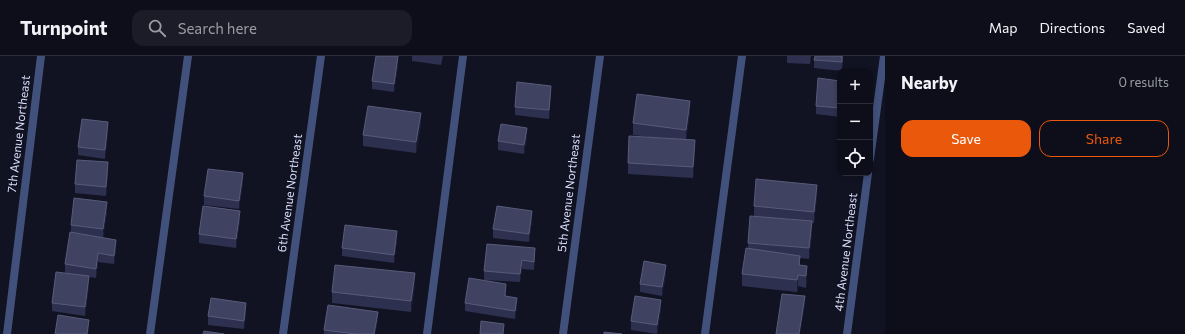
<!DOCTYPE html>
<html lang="en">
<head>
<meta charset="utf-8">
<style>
	body { margin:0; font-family:Commissioner,sans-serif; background:#1b1c27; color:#f1f3f6 }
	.controls { position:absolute; right:12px; top:12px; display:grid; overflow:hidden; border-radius:8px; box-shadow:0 2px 6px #0003 }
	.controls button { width:36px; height:36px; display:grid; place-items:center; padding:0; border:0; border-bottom:1px solid #2d2e39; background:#0d0e1a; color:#f1f3f6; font:20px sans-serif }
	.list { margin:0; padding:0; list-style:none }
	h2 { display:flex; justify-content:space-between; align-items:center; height:52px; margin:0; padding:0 16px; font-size:17px }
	h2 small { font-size:13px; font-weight:400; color:#9a9ca2 }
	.actions { display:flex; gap:8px; padding:12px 16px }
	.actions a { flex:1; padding:9px 0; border:1px solid #ea580c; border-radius:12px; text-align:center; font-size:14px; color:#ea580c }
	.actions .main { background:#ea580c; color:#fff }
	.icon { flex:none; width:22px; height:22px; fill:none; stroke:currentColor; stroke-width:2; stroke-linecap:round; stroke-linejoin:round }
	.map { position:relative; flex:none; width:885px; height:278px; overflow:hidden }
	header { display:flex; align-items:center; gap:24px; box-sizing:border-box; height:56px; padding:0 20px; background:#0d0e1a; border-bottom:1px solid #2d2e39 }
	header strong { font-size:19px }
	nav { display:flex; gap:22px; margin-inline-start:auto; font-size:14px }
	.search { width:280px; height:36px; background:#1b1c27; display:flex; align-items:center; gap:10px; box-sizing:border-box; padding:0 14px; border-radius:12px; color:#9a9ca2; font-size:15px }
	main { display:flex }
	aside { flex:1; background:#0d0e1a }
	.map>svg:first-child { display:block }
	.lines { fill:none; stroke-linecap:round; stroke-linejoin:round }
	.service { stroke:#42517c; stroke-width:8 }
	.minor { stroke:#42517c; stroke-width:8 }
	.wall { fill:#2d304f }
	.shaded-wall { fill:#1a1d36 }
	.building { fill:#3f4361; stroke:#585b79 }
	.labels { text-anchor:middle; stroke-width:3; stroke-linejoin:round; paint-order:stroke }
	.street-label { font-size:12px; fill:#d9defa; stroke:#111323 }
</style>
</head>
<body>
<header>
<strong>Turnpoint</strong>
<div class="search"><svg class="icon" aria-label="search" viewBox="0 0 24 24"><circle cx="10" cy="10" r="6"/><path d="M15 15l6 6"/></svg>Search here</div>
<nav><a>Map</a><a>Directions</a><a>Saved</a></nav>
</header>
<main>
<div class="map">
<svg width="885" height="278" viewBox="0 0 885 278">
	<rect width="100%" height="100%" fill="#111323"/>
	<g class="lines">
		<g class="service">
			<path d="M 150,278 L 188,0"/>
			<path d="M 427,278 L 463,0"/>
			<path d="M 705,278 L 742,0"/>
		</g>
		<g class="minor">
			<path d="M 870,103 L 884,0"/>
			<path d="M 7,278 L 41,0"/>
			<path d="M 283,278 L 321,0"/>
			<path d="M 563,278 L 600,0"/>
			<path d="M 847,278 L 868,117"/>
		</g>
	</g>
	<g class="wall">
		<path d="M 412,0 L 443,0 L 441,9 L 412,5 Z"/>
		<path d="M 787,0 L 811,0 L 810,8 L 787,7 Z"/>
		<path d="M 843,0 L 842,15 L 814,12 L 814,4 Z"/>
		<path d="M 398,9 L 394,36 L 372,33 L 372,25 Z"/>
		<path d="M 840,25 L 840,61 L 816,58 L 816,50 Z"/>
		<path d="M 551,38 L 549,63 L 515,59 L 515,51 Z"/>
		<path d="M 690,56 L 686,83 L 695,95 L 693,122 L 628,118 L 628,107 L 649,81 L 633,79 L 633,67 Z"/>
		<path d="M 421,68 L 416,97 L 363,90 L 363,79 Z"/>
		<path d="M 108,75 L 105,103 L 78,99 L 78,91 Z"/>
		<path d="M 527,81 L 524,98 L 498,94 L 498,85 Z"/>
		<path d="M 108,115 L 106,140 L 75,137 L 75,128 Z"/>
		<path d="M 243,126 L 239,153 L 204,149 L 204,140 Z"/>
		<path d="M 817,140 L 814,167 L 812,167 L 812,177 L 809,203 L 800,202 L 800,209 L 807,221 L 806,232 L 798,230 L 797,236 L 742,230 L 742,218 L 748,193 L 748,187 L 754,160 L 754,150 Z"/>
		<path d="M 107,155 L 103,182 L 116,192 L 114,208 L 98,206 L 96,222 L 89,221 L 89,229 L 85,260 L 52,255 L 52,247 L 65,217 L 65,208 L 71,176 L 71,169 Z"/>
		<path d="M 240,163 L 236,192 L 199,187 L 199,178 Z"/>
		<path d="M 532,163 L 529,186 L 493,182 L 493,173 Z"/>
		<path d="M 397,184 L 394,207 L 342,200 L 342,192 Z"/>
		<path d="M 535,201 L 534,214 L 522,213 L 520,226 L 484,224 L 484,215 Z"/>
		<path d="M 666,218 L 662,240 L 640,236 L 640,228 Z"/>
		<path d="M 415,229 L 411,256 L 332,247 L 332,236 Z"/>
		<path d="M 506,237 L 506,241 L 517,251 L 515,263 L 465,255 L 465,247 Z"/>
		<path d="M 661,253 L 657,278 L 631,274 L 631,265 Z"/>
		<path d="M 246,255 L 244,273 L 208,269 L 208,260 Z"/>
		<path d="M 378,264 L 375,278 L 324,278 L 324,274 Z"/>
	</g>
	<g class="shaded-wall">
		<path d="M 398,0 L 398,9 L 394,36 L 394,28 Z"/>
		<path d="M 551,30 L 551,38 L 549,63 L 549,54 Z"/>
		<path d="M 690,45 L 690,56 L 686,85 L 686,74 Z"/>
		<path d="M 421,57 L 421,68 L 416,97 L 416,86 Z"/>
		<path d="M 108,66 L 108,75 L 105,103 L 105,94 Z"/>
		<path d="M 527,72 L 527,81 L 524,98 L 524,89 Z"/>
		<path d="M 695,84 L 695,95 L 693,122 L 693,111 Z"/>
		<path d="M 108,106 L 108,115 L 106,140 L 106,131 Z"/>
		<path d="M 243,117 L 243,126 L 239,153 L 239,145 Z"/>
		<path d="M 817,129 L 817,140 L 814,167 L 814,156 Z"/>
		<path d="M 107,146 L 107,155 L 103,182 L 103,173 Z"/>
		<path d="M 240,155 L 240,163 L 236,192 L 236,183 Z"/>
		<path d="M 532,155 L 532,163 L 529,186 L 529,178 Z"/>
		<path d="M 812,165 L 812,177 L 809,203 L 809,192 Z"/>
		<path d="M 397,175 L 397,184 L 394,207 L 394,199 Z"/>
		<path d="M 116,184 L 116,192 L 114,208 L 114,200 Z"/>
		<path d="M 535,192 L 535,201 L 534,214 L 534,206 Z"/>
		<path d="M 98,197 L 98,206 L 96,222 L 96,213 Z"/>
		<path d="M 522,204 L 522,213 L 520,226 L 520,218 Z"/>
		<path d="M 666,209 L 666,218 L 662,240 L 662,231 Z"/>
		<path d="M 807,210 L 807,221 L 806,232 L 806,220 Z"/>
		<path d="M 415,217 L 415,229 L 411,256 L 411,245 Z"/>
		<path d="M 798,219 L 798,230 L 797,236 L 797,224 Z"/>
		<path d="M 89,220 L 89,229 L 85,260 L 85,251 Z"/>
		<path d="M 506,228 L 506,237 L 505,249 L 505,240 Z"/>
		<path d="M 805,240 L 805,249 L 800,278 L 799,278 Z"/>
		<path d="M 517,242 L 517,251 L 515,263 L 515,255 Z"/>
		<path d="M 661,244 L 661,253 L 657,278 L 657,269 Z"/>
		<path d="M 246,247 L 246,255 L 244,273 L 244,265 Z"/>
		<path d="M 378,256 L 378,264 L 375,278 L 374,278 Z"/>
		<path d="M 89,264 L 89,273 L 88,278 L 87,278 Z"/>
	</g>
	<g class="building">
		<path d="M 376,0 L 398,0 L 394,28 L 372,25 Z"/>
		<path d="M 815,0 L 842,0 L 842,6 L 814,4 Z"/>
		<path d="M 818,22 L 840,25 L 840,52 L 816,50 Z"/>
		<path d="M 517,26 L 551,30 L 549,54 L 515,51 Z"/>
		<path d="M 637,38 L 690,45 L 686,74 L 633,67 Z"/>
		<path d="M 368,50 L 421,57 L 416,86 L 363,79 Z"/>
		<path d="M 82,63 L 108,66 L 105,94 L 78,91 Z"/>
		<path d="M 501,68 L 527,72 L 524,89 L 498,85 Z"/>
		<path d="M 629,80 L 695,84 L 693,111 L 628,107 Z"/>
		<path d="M 77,104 L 108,106 L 106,131 L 75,128 Z"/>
		<path d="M 208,113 L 243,117 L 239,145 L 204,140 Z"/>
		<path d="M 756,123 L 817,129 L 814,156 L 754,150 Z"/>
		<path d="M 74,142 L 107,146 L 103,173 L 71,169 Z"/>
		<path d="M 203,150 L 240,155 L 236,183 L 199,178 Z"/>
		<path d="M 497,150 L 532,155 L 529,178 L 493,173 Z"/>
		<path d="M 750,160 L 812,165 L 809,192 L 748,187 Z"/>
		<path d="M 345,169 L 397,175 L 394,199 L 342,192 Z"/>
		<path d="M 70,176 L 116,184 L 114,200 L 98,197 L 96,213 L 65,208 Z"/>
		<path d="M 487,188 L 535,192 L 534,206 L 522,204 L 520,218 L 484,215 Z"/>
		<path d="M 746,192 L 800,200 L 799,209 L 807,210 L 806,220 L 798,219 L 797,224 L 742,218 Z"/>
		<path d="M 644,205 L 666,209 L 662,231 L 640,228 Z"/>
		<path d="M 335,209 L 415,217 L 411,245 L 332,236 Z"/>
		<path d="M 56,216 L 89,220 L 85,251 L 52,247 Z"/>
		<path d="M 469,222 L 506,228 L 505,240 L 517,242 L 515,255 L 465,247 Z"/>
		<path d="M 782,238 L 805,240 L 799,278 L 776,278 Z"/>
		<path d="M 635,240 L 661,244 L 657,269 L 631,265 Z"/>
		<path d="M 211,242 L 246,247 L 244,265 L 208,260 Z"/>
		<path d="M 328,249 L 378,256 L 374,278 L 356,278 L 324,274 Z"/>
		<path d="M 58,259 L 89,264 L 87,278 L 55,278 Z"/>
		<path d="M 481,265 L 504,268 L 503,278 L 480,278 Z"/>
		<path d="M 204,275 L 224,278 L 203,278 Z"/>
		<path d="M 604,276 L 622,278 L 604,278 Z"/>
	</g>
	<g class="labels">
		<g class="street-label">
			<text transform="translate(19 78) rotate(-83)" y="4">7th Avenue Northeast</text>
			<text transform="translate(290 137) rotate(-82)" y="4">6th Avenue Northeast</text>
			<text transform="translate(569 137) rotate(-83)" y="4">5th Avenue Northeast</text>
			<text transform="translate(846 196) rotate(-83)" y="4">4th Avenue Northeast</text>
		</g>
	</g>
</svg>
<div class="controls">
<button>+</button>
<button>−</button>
<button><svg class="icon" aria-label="locate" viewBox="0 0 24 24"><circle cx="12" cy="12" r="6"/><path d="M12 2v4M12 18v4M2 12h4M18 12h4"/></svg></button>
</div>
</div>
<aside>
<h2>Nearby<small>0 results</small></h2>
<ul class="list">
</ul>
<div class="actions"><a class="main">Save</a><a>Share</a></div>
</aside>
</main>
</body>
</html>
